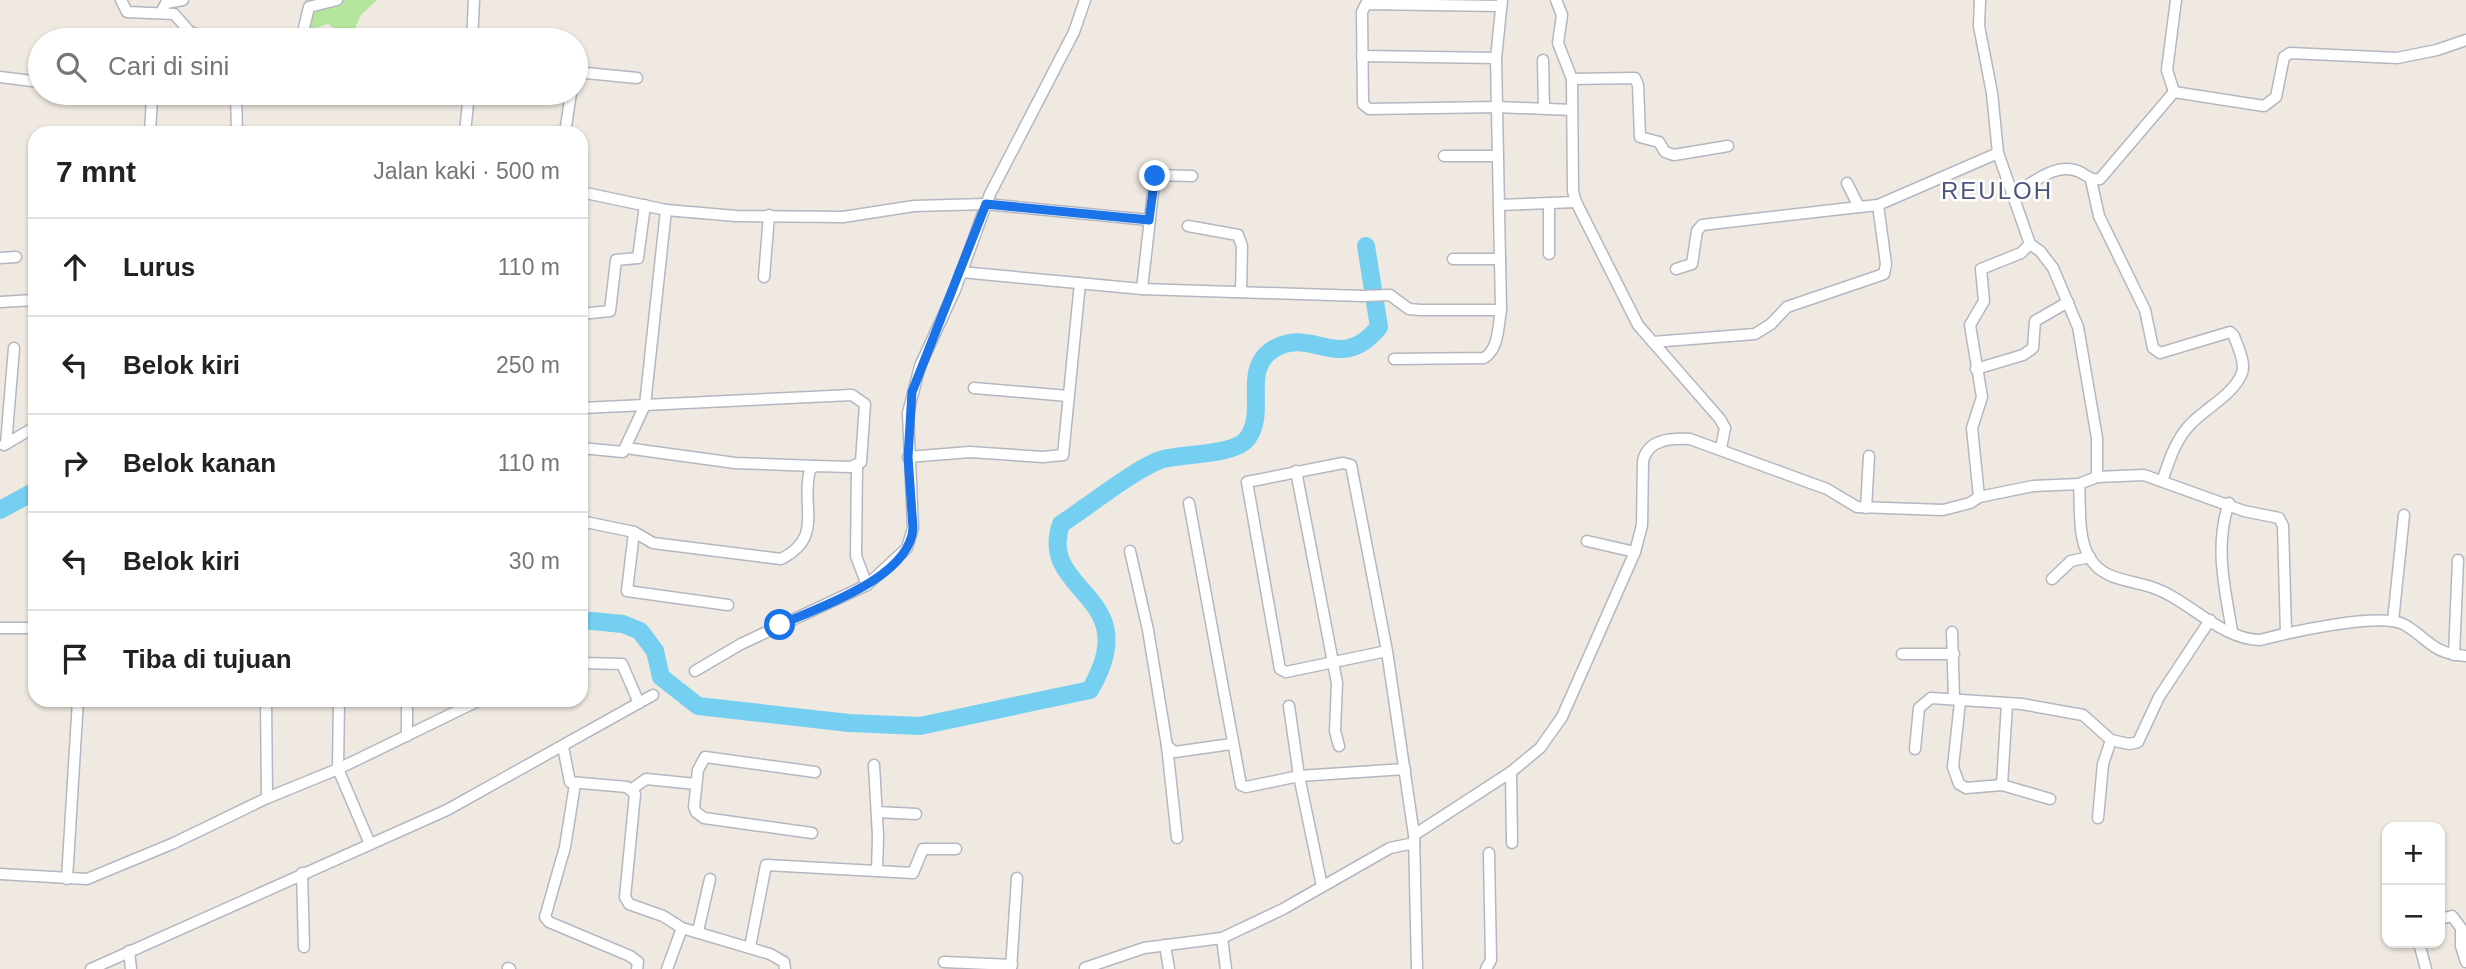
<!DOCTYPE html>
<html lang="id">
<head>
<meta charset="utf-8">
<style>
	body { margin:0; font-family:Arial,sans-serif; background:#f2f2f2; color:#222 }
	.controls { position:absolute; right:21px; bottom:21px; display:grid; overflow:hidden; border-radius:14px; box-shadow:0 2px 5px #0004 }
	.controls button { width:63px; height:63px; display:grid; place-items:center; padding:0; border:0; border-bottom:2px solid #e0e0e0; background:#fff; color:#222; font:35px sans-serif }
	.stop { position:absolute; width:21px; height:21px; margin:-16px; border:5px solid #1a73e8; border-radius:50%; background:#fff }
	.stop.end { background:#1a73e8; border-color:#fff; box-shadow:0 2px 7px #0008 }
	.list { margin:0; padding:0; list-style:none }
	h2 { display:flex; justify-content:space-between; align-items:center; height:91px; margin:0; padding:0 28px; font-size:30px }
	h2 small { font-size:23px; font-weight:400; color:#767676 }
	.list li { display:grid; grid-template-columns:46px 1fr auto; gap:21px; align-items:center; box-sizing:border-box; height:98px; padding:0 28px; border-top:2px solid #e0e0e0 }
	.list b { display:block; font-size:26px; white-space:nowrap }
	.list em { font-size:23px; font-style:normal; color:#767676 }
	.icon { flex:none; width:38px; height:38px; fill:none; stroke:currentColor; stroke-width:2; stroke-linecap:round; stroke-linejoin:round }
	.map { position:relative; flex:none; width:2466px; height:969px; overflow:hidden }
	.search { position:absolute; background:#fff; box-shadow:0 2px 5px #0004; left:28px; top:28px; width:560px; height:77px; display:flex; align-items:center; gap:18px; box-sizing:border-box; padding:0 24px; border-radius:38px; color:#767676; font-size:26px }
	.panel { position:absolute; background:#fff; box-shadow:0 2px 5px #0004; left:28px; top:126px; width:560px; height:581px; border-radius:21px }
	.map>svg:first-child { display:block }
	.green { fill:#b6e59e }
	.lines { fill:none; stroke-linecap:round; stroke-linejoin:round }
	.river { stroke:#75cff0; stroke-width:18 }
	.street-casing { stroke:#b4b7c1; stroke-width:13 }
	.street { stroke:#fff; stroke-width:10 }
	.route { stroke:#1a73e8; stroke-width:9 }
	.labels { text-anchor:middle; stroke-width:5; stroke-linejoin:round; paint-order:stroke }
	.quarter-label { font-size:24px; letter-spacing:2px; fill:#4d5680; stroke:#fff }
</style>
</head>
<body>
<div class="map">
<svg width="2466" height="969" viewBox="0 0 2466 969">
	<rect width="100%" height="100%" fill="#efe9e1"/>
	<path class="green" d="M 305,0 L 377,0 L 360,16 L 351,40 L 328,24 L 297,34 Z"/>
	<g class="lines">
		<g class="river">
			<path d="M 0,510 L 35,491"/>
			<path d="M 581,620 L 623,624 L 640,631 L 655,651 L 661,677 L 698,706 L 849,723 L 920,726 L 1090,690 C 1147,593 1037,594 1061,524 C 1086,508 1135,469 1160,460 C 1182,453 1233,456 1247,439 C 1268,412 1241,371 1272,350 C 1312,324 1339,376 1379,327 L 1366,246"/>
		</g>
		<g class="street-casing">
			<g id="street">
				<path d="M 121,0 L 127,12 L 174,14 L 190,32 L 213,40"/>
				<path d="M 1556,0 L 1562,15 L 1558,43 L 1572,79 L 1573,191 L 1576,202 L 1638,325 L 1720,419 L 1725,428 L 1721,448"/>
				<path d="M 1499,6 L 1366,4 L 1362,12 L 1363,104 L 1369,109 L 1497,107 L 1572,110"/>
				<path d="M 161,13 L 166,3 L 183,0"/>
				<path d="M 301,40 L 309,7 L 337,0"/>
				<path d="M 472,40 L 474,0"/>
				<path d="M 1362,56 L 1496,58"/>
				<path d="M 1543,60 L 1544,108"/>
				<path d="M 0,77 L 40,82"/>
				<path d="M 576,77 L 586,73 L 637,78"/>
				<path d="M 1572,79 L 1635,78 L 1638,85 L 1640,137 L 1659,142 L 1665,152 L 1674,155 L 1728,146"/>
				<path d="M 2174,92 L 2167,70 L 2176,0"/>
				<path d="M 115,93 L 152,97 L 150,133"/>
				<path d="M 236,93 L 237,133"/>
				<path d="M 465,133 L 469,93"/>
				<path d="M 565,133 L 571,93"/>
				<path d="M 1444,156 L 1498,156"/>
				<path d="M 2091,180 L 2099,216 L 2145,310 L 2153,348 L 2160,353 L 2230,332 L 2234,336 C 2237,345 2246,362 2242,373 C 2233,396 2203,409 2188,427 C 2174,443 2169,462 2162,481"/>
				<path d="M 1847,183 L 1859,207 L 1878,205 L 1998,153"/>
				<path d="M 581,192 L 666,210 L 736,216 L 843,217 L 914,206 L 986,204 L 1149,220"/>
				<path d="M 2011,196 C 2028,186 2053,164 2074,170 C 2085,172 2088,181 2100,179 L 2174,92 L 2264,106 L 2276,97 L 2284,57 L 2290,53 L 2397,58 L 2437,50 L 2466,40"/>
				<path d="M 1500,205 L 1576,202"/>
				<path d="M 1549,205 L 1549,254"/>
				<path d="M 1188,226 L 1238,235 L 1242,246 L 1241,292"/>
				<path d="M 0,258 L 16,257"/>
				<path d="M 1453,259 L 1500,259"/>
				<path d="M 1676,269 L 1692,264 L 1697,231 L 1702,225 L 1859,207"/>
				<path d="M 961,272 L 1142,289 L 1362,296 L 1390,295 L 1409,309 L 1420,310 L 1501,310 L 1496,58 L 1502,0"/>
				<path d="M 764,277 L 769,215"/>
				<path d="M 1142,289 L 1155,175 L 1192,176"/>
				<path d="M 0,302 L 35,300"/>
				<path d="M 581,314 L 610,311 L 616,260 L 638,258 L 645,205"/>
				<path d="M 1653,342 L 1755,334 L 1771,324 L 1787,307 L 1884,274 L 1886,264 L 1878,205"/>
				<path d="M 1394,359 L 1484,358 C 1499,349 1498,326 1501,310"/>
				<path d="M 1976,369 L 2023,355 L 2033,348 L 2035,321 L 2068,302"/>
				<path d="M 974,388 L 1068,396"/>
				<path d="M 581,408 L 645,405 L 666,210"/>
				<path d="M 6,444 L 14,348"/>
				<path d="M 4,445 L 35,427"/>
				<path d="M 581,448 L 623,452 L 645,405 L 852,395 L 865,404 L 861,462 L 851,467 L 815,466 L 810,470 C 800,506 825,537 781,559 L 653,543 L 634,532 L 581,521"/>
				<path d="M 626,448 L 735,463 L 815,466"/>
				<path d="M 908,457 L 970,452 L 1043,457 L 1063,455 L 1080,283"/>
				<path d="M 857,466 L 856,556 L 867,585"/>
				<path d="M 1296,471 L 1337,683 L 1335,731 L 1339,746"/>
				<path d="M 2097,477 L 2144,475 L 2244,511 L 2279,518 L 2283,526 L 2286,633"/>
				<path d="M 2079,484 C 2081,510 2076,546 2096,566 C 2110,580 2133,581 2151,587 C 2189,599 2219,639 2260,640 C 2287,633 2382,611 2405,625 C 2430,640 2431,653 2466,656"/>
				<path d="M 1979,497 L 2033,486 L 2079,484 L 2097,477 L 2097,438 L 2078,327 L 2053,268 L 2040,251 L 2030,244"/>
				<path d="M 1189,503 L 1241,785 L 1246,787 L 1299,776 L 1405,769"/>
				<path d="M 2229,503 C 2214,546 2225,589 2232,631"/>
				<path d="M 1866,508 L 1869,456"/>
				<path d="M 634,532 L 627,591 L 728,605"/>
				<path d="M 1587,541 L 1635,552"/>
				<path d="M 1130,551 L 1148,630 L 1167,746 L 1175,752 L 1231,744"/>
				<path d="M 2052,579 L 2071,561 L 2090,557"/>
				<path d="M 2393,621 L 2404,515"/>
				<path d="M 0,628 L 35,628"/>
				<path d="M 1952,632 L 1954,698"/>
				<path d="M 1387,651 L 1286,672 L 1280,669 L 1247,482 L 1343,463 L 1351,465 L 1387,651 L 1414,835"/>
				<path d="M 1902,654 L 1954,654"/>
				<path d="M 2454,655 L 2458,560"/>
				<path d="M 581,663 L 622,664 L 639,703"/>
				<path d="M 695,671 L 741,644 L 867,585 L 907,548 L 913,528 L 908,413 L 920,366 L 955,290 L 990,194 L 1074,32 L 1085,0"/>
				<path d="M 339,700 L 338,769 L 370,844"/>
				<path d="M 407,700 L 407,736"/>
				<path d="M 1960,702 L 1953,767 L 1959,784 L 1966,788 L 2002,785 L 2050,799"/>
				<path d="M 1289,706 L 1299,776 L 1322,886"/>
				<path d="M 1167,746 L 1177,838"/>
				<path d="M 563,747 L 570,782 L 627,787 L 635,794 L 625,897 L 629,904 L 663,916 L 682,928 L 770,954 L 784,962 L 785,969"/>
				<path d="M 1915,749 L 1919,708 L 1931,698 L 2022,704 L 2083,715 L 2111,740 L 2129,744 L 2138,742 L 2159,697 L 2210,620"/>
				<path d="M 874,765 L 878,836 L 877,871"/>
				<path d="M 1511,772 L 1512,843"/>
				<path d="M 575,784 L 565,847 L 545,917 L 549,922 L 630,956 L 638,962 L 637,969"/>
				<path d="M 2002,785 L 2007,704"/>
				<path d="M 632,789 L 646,779 L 696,784"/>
				<path d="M 267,798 L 338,769 L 480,700"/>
				<path d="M 877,812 L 916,814"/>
				<path d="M 2098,818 L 2103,764 L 2111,740"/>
				<path d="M 812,833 L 704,818 L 696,812 L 694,807 L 698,770 L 705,757 L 815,772"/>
				<path d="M 302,873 L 304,947"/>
				<path d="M 0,874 L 87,879 L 174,843 L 267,798 L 266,700"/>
				<path d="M 67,879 L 78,700"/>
				<path d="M 2440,919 L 2452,916 L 2461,928 L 2461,946 L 2466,962"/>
				<path d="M 698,931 L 710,879"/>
				<path d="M 1222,938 L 1226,969"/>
				<path d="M 2419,943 L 2426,969"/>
				<path d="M 1165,945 L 1169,969"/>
				<path d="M 750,947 L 766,865 L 913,873 L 923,849 L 956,849"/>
				<path d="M 129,951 L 131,969"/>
				<path d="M 944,962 L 1012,965"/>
				<path d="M 508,968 L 510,969"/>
				<path d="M 1085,968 L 1144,948 L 1222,938 L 1283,909 L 1390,848 L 1414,843"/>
				<path d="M 91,969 L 447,810 L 653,695"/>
				<path d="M 667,969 L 682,928"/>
				<path d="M 1011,969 L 1017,878"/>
				<path d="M 1417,969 L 1414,835 L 1511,772 L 1540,748 L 1562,717 L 1635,552 L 1642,525 L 1643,461 C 1648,439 1671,438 1690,439 L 1827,489 L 1857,507 L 1943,510 L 1970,503 L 1979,497 L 1972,428 L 1982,397 L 1970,325 L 1984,301 L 1981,269 L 2021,253 L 2030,244 L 1998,153 L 1992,93 L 1979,26 L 1980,0"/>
				<path d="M 1486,969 L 1491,960 L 1489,853"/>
			</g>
		</g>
		<use href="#street" class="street"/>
	</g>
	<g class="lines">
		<path class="route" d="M 780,625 C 819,607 910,578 913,528 L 908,457 L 912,392 L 986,204 L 1149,220 L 1155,176"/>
	</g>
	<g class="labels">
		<g class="quarter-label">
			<text x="1997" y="199">REULOH</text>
		</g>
	</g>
</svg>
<div class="controls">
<button>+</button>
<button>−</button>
</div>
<div class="stop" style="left:780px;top:625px"></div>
<div class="stop end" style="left:1155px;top:176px"></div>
<div class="search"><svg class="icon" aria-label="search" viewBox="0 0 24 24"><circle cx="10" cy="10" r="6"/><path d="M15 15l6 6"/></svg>Cari di sini</div>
<section class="panel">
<h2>7 mnt<small>Jalan kaki · 500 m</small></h2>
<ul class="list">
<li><svg class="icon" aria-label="ahead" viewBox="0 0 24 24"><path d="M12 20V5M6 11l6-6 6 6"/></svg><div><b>Lurus</b></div><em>110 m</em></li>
<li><svg class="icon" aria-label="left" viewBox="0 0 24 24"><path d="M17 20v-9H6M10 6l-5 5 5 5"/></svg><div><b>Belok kiri</b></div><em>250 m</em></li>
<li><svg class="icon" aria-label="right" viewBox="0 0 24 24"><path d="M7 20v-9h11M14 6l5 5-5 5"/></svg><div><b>Belok kanan</b></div><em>110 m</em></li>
<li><svg class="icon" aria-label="left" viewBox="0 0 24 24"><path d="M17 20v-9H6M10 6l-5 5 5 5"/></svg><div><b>Belok kiri</b></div><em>30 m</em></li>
<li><svg class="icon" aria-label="arrive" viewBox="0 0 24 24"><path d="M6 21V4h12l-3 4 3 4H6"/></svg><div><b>Tiba di tujuan</b></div></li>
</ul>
</section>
</div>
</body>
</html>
